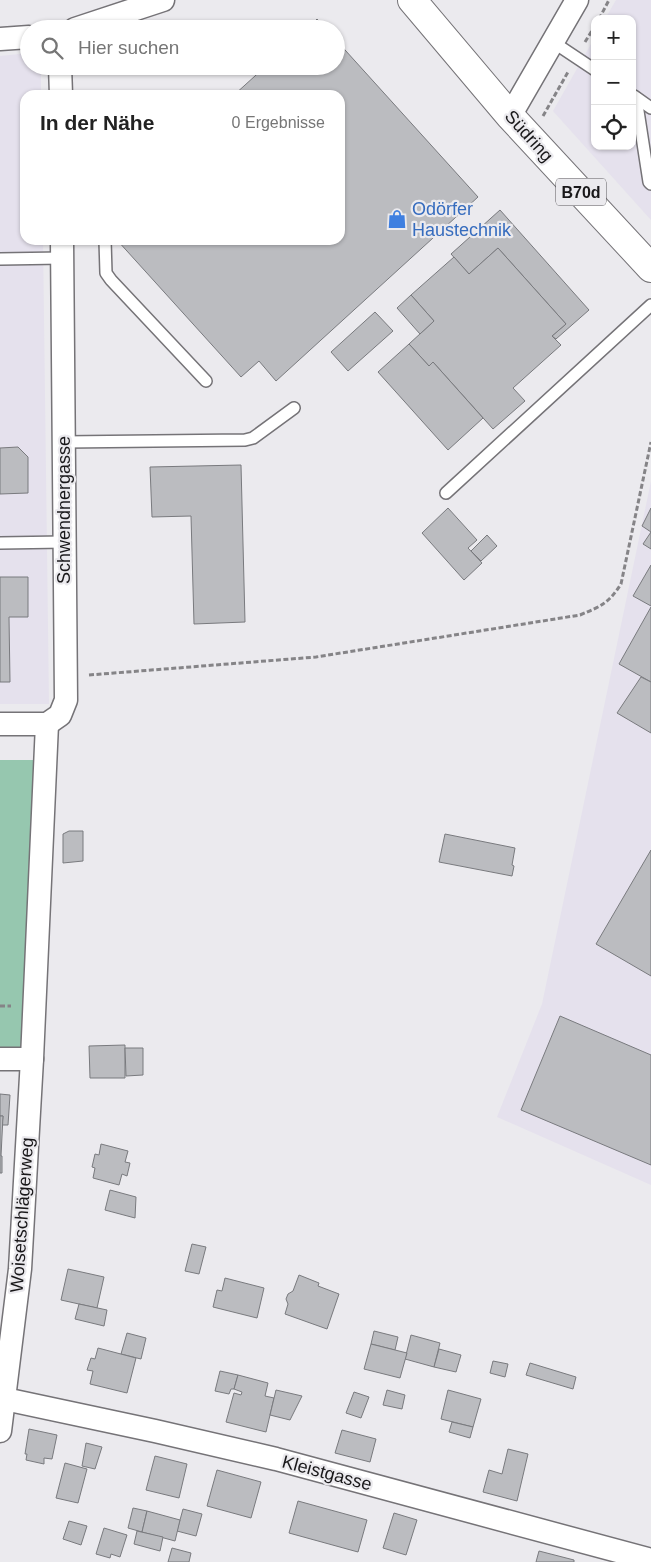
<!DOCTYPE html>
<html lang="de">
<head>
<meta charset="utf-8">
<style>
	body { margin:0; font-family:Helvetica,sans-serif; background:#f6f6f6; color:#222 }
	.controls { position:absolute; right:15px; top:15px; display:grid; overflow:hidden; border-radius:10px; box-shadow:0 1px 4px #0004 }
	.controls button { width:45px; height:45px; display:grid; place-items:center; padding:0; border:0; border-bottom:1px solid #e0e0e0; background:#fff; color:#222; font:25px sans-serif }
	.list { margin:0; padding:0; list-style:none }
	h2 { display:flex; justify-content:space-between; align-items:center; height:65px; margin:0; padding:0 20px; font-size:21px }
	h2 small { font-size:16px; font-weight:400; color:#767676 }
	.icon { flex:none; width:28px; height:28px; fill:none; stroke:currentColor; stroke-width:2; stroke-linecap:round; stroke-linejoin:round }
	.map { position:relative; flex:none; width:651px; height:1562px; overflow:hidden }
	.search { position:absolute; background:#fff; box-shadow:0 1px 4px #0004; left:20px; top:20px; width:325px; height:55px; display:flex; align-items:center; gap:12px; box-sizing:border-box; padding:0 18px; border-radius:28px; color:#767676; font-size:19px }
	.panel { position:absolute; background:#fff; box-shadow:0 1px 4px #0004; left:20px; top:90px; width:325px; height:155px; border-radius:15px }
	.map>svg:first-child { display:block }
	.built { fill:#e5e1ed }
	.green { fill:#96c7af }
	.building { fill:#bbbcc0; stroke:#797a7e }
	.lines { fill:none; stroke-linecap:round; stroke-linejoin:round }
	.lane-casing { stroke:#757377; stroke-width:14 }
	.street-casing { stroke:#757377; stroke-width:25 }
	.primary-casing { stroke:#757377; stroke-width:30 }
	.path { stroke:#858487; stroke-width:3; stroke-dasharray:5 2.5; stroke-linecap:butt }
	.lane { stroke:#fff; stroke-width:11 }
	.street { stroke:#fff; stroke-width:22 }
	.primary { stroke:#fff; stroke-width:28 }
	.labels { text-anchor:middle; stroke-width:4.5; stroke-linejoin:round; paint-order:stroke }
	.shield { fill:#ebeaee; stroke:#58575a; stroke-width:1 }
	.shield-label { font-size:16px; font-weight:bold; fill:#19181a }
	.street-label { font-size:18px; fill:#19181a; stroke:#ebeaee }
	.shop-label { font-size:18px; fill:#366cbe; stroke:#ebeaee; text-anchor:start }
</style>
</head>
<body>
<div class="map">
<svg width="651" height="1562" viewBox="0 0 651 1562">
	<rect width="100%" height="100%" fill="#ebeaee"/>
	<g class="built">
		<path d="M 616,0 L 651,0 L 651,220 L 553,111 L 595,37 L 595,146 L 632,146 L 632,19 L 605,19 Z"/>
		<path d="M 29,53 L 29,66 L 41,66 L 41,95 L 25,95 L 25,240 L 43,240 L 49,704 L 0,704 L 0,56 Z"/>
		<path d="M 651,481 L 651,1185 L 497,1117 L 542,1004 Z"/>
	</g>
	<path class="green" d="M 0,760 L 37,760 L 22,1049 L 0,1049 Z"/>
	<g class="building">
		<path d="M 317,19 L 326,29 L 307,29 Z"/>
		<path d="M 336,40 L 478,197 L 276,381 L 259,361 L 241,377 L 117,240 L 340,240 L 340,95 L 234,95 L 266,66 L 336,66 Z"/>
		<path d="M 500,210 L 589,310 L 556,339 L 552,336 L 566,324 L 498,248 L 469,274 L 451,254 Z"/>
		<path d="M 498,248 L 566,324 L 552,336 L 561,345 L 513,388 L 525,401 L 493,429 L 433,362 L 429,366 L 409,344 L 434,321 L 411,295 L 454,257 L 469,274 Z"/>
		<path d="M 411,295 L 434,321 L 420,334 L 397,308 Z"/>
		<path d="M 375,312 L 393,331 L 348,371 L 331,352 Z"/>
		<path d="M 409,344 L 429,366 L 433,362 L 483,418 L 448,450 L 378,372 Z"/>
		<path d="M 18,447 L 28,457 L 28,493 L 0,494 L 0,448 Z"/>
		<path d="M 241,465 L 245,622 L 194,624 L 191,516 L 152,517 L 150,467 Z"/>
		<path d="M 448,508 L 477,540 L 468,548 L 482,563 L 464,580 L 422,533 Z"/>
		<path d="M 651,508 L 651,532 L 642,526 Z"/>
		<path d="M 651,532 L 651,549 L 643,544 Z"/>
		<path d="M 487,535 L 497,546 L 481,561 L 471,551 Z"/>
		<path d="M 651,565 L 651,606 L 633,596 Z"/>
		<path d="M 0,577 L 28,577 L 28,617 L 9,617 L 10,682 L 0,682 Z"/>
		<path d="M 651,607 L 651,682 L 619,664 Z"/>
		<path d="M 641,677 L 651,682 L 651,733 L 617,713 Z"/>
		<path d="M 69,831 L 83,831 L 83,861 L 63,863 L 63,834 Z"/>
		<path d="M 445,834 L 515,848 L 512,865 L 514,866 L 512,876 L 439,862 Z"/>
		<path d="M 651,850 L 651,976 L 596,944 Z"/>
		<path d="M 560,1016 L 651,1055 L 651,1165 L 521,1110 Z"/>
		<path d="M 125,1045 L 125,1078 L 90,1078 L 89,1046 Z"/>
		<path d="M 125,1048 L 143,1048 L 143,1075 L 126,1076 Z"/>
		<path d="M 0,1094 L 10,1095 L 8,1125 L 2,1125 L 3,1116 L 0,1116 Z"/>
		<path d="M 0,1116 L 3,1116 L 1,1156 L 2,1156 L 2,1173 L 0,1173 Z"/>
		<path d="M 101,1144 L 128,1151 L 125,1162 L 130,1163 L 127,1176 L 122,1174 L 119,1185 L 93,1178 L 95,1168 L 92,1167 L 95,1154 L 99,1155 Z"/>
		<path d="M 110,1190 L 136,1197 L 135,1218 L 105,1210 Z"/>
		<path d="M 192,1244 L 206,1247 L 199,1274 L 185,1271 Z"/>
		<path d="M 68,1269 L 104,1277 L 97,1308 L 61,1300 Z"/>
		<path d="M 299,1275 L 319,1283 L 318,1286 L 339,1294 L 327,1329 L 285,1314 L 288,1304 L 286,1299 L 288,1294 L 293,1291 Z"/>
		<path d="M 225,1278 L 264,1288 L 257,1318 L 213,1307 L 217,1290 L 222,1291 Z"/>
		<path d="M 79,1304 L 107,1310 L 104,1326 L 75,1319 Z"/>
		<path d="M 374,1331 L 398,1337 L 395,1350 L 371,1344 Z"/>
		<path d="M 127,1333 L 146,1338 L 141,1359 L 121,1354 Z"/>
		<path d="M 411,1335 L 440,1343 L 434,1367 L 405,1359 Z"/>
		<path d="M 371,1344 L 407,1353 L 400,1378 L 364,1369 Z"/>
		<path d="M 98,1348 L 136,1358 L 127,1393 L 90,1384 L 93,1371 L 87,1370 L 91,1358 L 95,1359 Z"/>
		<path d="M 439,1349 L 461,1355 L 456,1372 L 434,1367 Z"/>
		<path d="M 493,1361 L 508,1364 L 505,1377 L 490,1373 Z"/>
		<path d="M 530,1363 L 576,1377 L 573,1389 L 526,1375 Z"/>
		<path d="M 220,1371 L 238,1375 L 234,1389 L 231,1389 L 229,1394 L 215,1391 Z"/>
		<path d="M 238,1375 L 268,1383 L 265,1396 L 274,1398 L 266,1432 L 226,1422 L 234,1393 L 241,1395 L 242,1392 L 234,1389 Z"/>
		<path d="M 276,1390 L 302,1396 L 290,1420 L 270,1415 Z"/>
		<path d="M 387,1390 L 405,1395 L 402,1409 L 383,1405 Z"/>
		<path d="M 448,1390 L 481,1399 L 473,1427 L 441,1419 Z"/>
		<path d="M 354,1392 L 369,1397 L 361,1418 L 346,1413 Z"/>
		<path d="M 452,1422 L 473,1427 L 470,1438 L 449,1432 Z"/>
		<path d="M 29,1429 L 57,1435 L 52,1459 L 44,1458 L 44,1464 L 26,1460 L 27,1454 L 25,1454 Z"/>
		<path d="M 342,1430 L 376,1439 L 370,1462 L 335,1453 Z"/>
		<path d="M 86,1443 L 102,1447 L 95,1469 L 82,1466 Z"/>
		<path d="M 508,1449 L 528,1454 L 517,1501 L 483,1492 L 489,1470 L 502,1474 Z"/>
		<path d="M 155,1456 L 187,1464 L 179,1498 L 146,1490 Z"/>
		<path d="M 65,1463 L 87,1469 L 78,1503 L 56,1498 Z"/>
		<path d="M 217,1470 L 261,1482 L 251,1518 L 207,1506 Z"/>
		<path d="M 298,1501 L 367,1520 L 358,1552 L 289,1533 Z"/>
		<path d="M 133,1508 L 147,1511 L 142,1532 L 128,1528 Z"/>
		<path d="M 183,1509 L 202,1514 L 196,1536 L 177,1531 Z"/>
		<path d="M 147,1511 L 180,1520 L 175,1541 L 142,1532 Z"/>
		<path d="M 394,1513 L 417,1520 L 406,1555 L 383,1548 Z"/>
		<path d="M 69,1521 L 87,1526 L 81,1545 L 63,1539 Z"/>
		<path d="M 104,1528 L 127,1535 L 120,1557 L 111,1554 L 110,1558 L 96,1554 Z"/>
		<path d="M 137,1531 L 163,1537 L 160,1551 L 134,1544 Z"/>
		<path d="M 172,1548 L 191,1553 L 189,1562 L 168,1562 Z"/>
		<path d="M 539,1551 L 574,1560 L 574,1562 L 536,1562 Z"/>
	</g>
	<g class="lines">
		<g class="lane-casing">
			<g id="lane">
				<path d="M 553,42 L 595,70"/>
				<path d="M 634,96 L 651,108"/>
				<path d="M 636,98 L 649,182 L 651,184"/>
				<path d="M 105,240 L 106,273 L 111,280 L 206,381"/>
				<path d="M 0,259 L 62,258"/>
				<path d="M 64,442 L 245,440 L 253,438 L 294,408"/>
				<path d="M 446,493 L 651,305"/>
				<path d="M 0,543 L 64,542"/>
			</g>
		</g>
		<g class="street-casing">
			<g id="street">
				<path d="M 75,29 L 163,0"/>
				<path d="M 0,39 L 29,37"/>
				<path d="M 60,66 L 61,95"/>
				<path d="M 510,116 L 577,0"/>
				<path d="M 0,724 L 47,724 L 60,715 L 66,700 L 62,240"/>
				<path d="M 0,1059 L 32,1059"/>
				<path d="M 0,1398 L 155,1431 L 276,1459 L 651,1560"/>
				<path d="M 0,1431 L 20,1269 L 32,1059 L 47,724"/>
			</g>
		</g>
		<g class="primary-casing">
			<path id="primary" d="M 412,0 L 510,116 L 651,268"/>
		</g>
		<g class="path">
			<path d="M 599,19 L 609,0"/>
			<path d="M 585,42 L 595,26"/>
			<path d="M 543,116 L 568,72"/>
			<path d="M 89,675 L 316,657 L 580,615 C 601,606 608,604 621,584 L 651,442"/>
			<path d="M 0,1006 L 11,1006"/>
		</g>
		<use href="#lane" class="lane"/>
		<use href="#street" class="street"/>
		<use href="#primary" class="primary"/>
	</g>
	<defs>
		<g id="shop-bare" transform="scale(1.5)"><path d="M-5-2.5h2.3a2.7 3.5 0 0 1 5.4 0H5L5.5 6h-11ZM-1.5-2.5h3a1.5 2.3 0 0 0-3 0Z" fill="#3f7fe0" stroke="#ebeaee" stroke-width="2.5" paint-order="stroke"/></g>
	</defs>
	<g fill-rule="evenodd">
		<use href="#shop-bare" x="397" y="219"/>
	</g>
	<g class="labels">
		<rect class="shield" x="556" y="178.5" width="50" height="27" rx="4"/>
		<g class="shield-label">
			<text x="581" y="198">B70d</text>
		</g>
		<g class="street-label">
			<text transform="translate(529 136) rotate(48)" y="6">Südring</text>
			<text transform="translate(64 510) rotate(-90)" y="6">Schwendnergasse</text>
			<text transform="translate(22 1215) rotate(-86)" y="6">Woisetschlägerweg</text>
			<text transform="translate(327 1473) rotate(15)" y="6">Kleistgasse</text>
		</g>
		<g class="shop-label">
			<text x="412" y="215">Odörfer<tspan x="412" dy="21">Haustechnik</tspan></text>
		</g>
	</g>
</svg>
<div class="controls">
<button>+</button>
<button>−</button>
<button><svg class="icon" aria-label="locate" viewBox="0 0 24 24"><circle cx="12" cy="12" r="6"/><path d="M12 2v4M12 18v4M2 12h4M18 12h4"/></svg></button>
</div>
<div class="search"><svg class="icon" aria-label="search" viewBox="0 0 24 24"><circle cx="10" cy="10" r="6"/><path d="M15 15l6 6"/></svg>Hier suchen</div>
<section class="panel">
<h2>In der Nähe<small>0 Ergebnisse</small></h2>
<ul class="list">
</ul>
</section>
</div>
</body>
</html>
